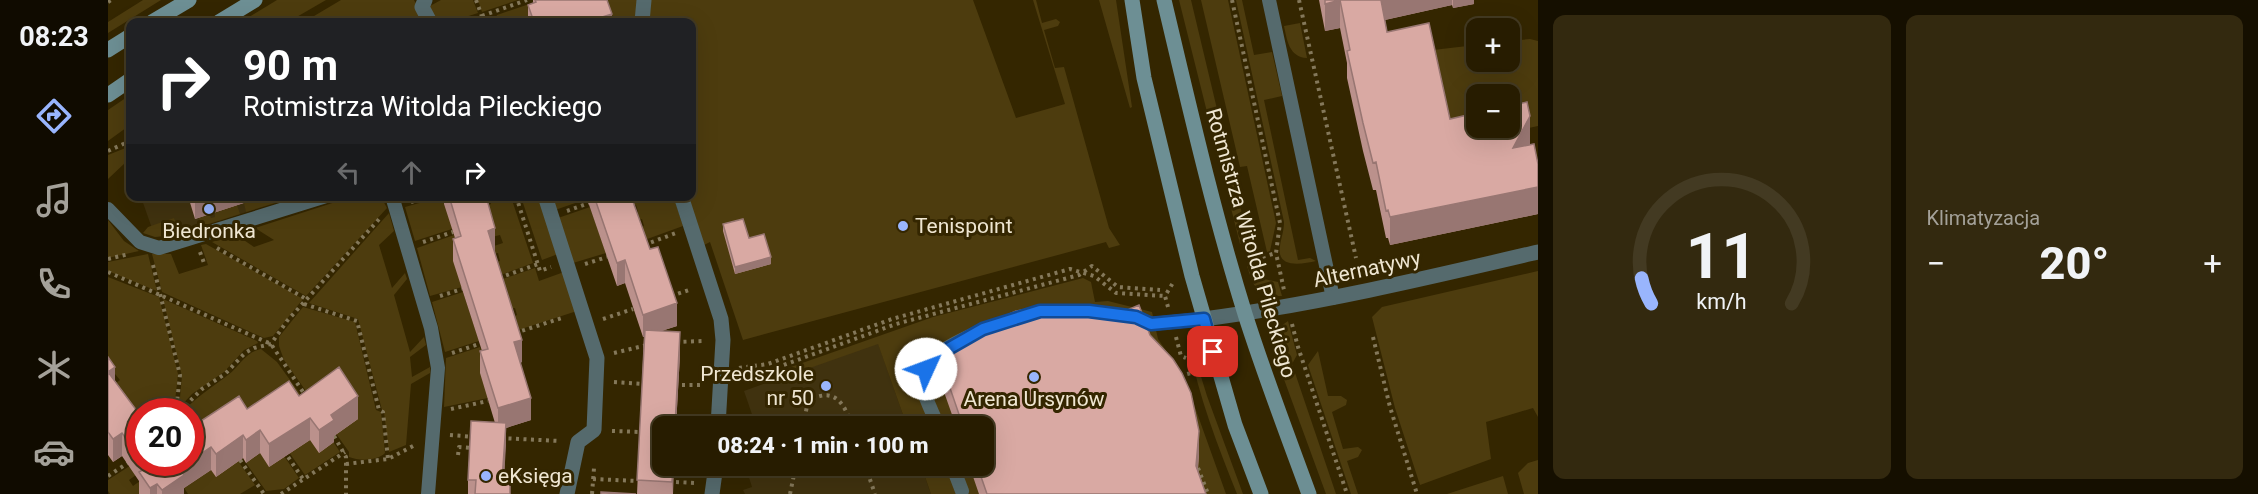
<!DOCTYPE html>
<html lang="pl">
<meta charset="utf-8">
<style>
body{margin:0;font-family:Roboto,sans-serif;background:#33290f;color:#f1f3f6;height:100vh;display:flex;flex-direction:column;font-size:22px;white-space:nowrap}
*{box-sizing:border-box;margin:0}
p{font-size:20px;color:#a4a199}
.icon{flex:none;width:33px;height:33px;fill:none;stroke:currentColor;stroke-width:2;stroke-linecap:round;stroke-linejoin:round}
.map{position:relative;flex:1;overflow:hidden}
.sheet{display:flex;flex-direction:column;gap:15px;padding:15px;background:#150f00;width:720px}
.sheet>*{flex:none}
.guide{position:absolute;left:18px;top:18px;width:570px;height:183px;border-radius:12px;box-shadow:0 6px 24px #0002,0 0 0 2px #433a22;background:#202124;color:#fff;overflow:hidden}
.fabs{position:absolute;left:1358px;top:18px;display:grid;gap:12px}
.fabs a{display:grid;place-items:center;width:54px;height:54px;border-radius:12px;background:#271c00;box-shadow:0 6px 24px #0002,0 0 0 2px #433a22;font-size:30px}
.speed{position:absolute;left:18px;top:398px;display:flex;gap:12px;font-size:30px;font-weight:700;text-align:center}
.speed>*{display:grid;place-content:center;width:78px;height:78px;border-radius:50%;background:#271c00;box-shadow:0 6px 24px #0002,0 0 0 2px #433a22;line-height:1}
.speed .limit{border:9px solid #d22;background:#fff;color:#111}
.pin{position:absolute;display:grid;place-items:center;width:51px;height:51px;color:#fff;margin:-26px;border-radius:12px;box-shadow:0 3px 9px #0006}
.me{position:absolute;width:66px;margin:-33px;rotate:47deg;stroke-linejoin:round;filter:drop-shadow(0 0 4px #0008)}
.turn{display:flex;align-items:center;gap:21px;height:126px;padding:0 18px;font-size:27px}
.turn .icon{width:78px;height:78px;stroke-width:2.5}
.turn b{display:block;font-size:42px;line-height:51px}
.lanes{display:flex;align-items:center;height:57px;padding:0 18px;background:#0003;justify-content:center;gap:30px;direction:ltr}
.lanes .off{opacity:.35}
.big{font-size:45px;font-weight:800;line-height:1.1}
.sheet .tile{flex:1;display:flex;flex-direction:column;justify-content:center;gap:9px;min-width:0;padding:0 21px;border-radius:12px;background:#33290f}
.sheet .dial{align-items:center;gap:0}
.dial svg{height:156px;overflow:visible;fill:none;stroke:#433a22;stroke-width:7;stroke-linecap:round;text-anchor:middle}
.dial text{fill:#f1f3f6;stroke:none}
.heat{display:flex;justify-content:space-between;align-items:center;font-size:33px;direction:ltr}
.sheet .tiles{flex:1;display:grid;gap:15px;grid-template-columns:repeat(2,1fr)}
.trip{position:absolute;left:544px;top:416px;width:342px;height:60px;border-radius:12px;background:#271c00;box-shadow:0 6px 24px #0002,0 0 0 2px #433a22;font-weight:800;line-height:60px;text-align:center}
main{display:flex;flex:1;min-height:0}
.tab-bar{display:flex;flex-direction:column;width:108px;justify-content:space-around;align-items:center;background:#100b00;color:#a4a199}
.tab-bar .icon{width:42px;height:42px}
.tab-bar .on{color:#99b5fd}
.tab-bar b{font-size:27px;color:#f1f3f6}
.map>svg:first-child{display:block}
</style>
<main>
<nav class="tab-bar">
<b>08:23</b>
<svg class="icon on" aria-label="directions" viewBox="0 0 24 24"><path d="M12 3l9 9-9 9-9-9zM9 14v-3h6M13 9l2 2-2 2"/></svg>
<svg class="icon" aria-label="music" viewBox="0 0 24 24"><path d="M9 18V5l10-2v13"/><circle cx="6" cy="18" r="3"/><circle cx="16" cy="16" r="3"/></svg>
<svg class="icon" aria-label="phone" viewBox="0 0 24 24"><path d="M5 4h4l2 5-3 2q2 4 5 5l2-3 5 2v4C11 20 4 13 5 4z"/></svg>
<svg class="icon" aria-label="climate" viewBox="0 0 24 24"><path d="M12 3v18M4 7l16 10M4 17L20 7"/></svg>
<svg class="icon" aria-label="car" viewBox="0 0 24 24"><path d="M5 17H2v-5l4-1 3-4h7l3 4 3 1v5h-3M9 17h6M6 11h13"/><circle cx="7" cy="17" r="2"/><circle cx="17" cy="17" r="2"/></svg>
</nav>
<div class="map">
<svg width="1430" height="494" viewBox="0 0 1430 494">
<rect width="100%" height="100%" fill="#342600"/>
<!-- built -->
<path fill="#40320f" d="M33,197H147L151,208L63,236L47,237Z
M770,343L799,426H648L636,391Z
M637,465H813L823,494H637L635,490L644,487Z"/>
<!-- green -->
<path fill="#4d3c0e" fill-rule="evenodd" d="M35,0H53L0,33V22Z
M169,0H218L180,22H133Z
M233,0H306L318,22H196Z
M333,0H365L370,13L342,22H327L322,6Z
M370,0H410L374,12Z
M433,0L427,22H386L389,15Z
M477,0H529L528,22H499Z
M543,0H865L908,118L957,104L925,0H928L934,23L948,19L952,22L950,26L936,30L947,68L956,67L1001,228L1012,245L1001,248L998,242L635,340L602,242L596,245L580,197L584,196V22H541Z
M991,0H1008L1024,107L1022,108Z
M1071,0H1083L1140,239L1138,242L1132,244Z
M1093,0H1120L1168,223L1162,251L1159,252L1139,166L1132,167Z
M1128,0H1134L1146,55L1164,52L1174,96L1156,100L1190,260L1202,258L1208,261C1194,264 1168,269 1172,246C1173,238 1176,231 1176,222Z
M1192,23L1199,58C1181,57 1179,40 1176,26Z
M1422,39L1430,41V126L1344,144L1325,50L1368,45V62H1401V41ZM1368,94H1401V128H1368Z
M22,95V125L0,141V110Z
M20,147L18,162L0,179V155Z
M147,196L173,197L174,201L138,212L136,203Z
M246,196L273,197L279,208L198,296L104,242L127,234L146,247L166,240L147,228Z
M333,197H359L344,229L307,241L297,207Z
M380,197H403L425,263L387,277L383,263L392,261L390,253L380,255L379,253L387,250L386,246L395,243L392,235L384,237L374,207L383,204Z
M413,197H431L450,254L434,260Z
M443,197H478L479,199L447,210Z
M516,197H566L575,226L531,242L527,230L536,226L534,219L525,222L522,215L530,212L528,205L519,208Z
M129,205L132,214L94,226L91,218L101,214L103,218L107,217V213Z
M482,207L498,253L465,263L450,218Z
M281,213L286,231L271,245L284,288L297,273L299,279L286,295L302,352L316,337L318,345L302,357L304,377L322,367V373L303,384L298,445L281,452L276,412L274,410L250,319L201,303Z
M66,218L71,233L47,237L35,233L40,227Z
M0,220L16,241L31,251L0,258Z
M346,235L353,258L354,287L322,296L309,248Z
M98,244L195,299L165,336L156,338L54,292L44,254H63L71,274L100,265L93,245Z
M40,254L49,291L0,271V262Z
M1146,264L1156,279L1170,282L1174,296C1149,297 1145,286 1139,266Z
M427,268L431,281L456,272L469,311L404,332L400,319L409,315L407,308L398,310L389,281Z
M1430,271V417L1425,408L1378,422L1383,459L1312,485L1287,408L1264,317L1274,307Z
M0,277L51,297L70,374L66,411H32L31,431L4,386L12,380L7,374L0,378Z
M975,278L983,282L987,302L1000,301L1044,312L1050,339L1061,355L1073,387L1079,385L1118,494H823L813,465H876V426H799L770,344L665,381L663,374L825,317Z
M355,292L371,341L337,352L324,302Z
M55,299L149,341L150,343L136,350L116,372L84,394L71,408L74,376Z
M195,307L247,322L268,410L273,412L277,453C269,461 251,461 241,457V452L176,360L171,346V337Z
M1180,321L1189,355L1184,364L1228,494H1218L1166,352C1163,338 1168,329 1180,321Z
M1081,344H1083L1099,396L1135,494H1129C1110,446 1090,396 1081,344Z
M372,347L380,371V398L336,407L338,358Z
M153,349L169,362L203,409L83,441L82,411H75C89,397 104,387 120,375C132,366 137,352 153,349Z
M1210,351L1220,396H1233L1239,400L1238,405L1224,412L1235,449L1250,447L1254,450L1250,457L1239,461L1250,494H1243L1200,365Z
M198,435L226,443L232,452L197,475L178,448Z
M152,453L176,456L191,478L176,489L158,491L138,463Z
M31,460L28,475L21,480L25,486L32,481L33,494H2L0,491V480Z
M1430,460V494H1416L1410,473L1420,463Z
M130,461L147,485L132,494H80L76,488L103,470L108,476Z
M1395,476L1400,494H1339Z"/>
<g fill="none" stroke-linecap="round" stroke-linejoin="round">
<!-- path -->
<path stroke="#84785a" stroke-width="4" stroke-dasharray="3 4.5" stroke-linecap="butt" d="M368,0L376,22
M1124,0L1172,223L1168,253L1176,290
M1191,0L1248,258
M0,2L3,0
M374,16L419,0
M0,151L22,141
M408,196L432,271L443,267
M303,202L323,196
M459,211L481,203
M315,242L345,232
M536,245L568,233
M109,248L200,300
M92,252L96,263
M0,259L21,254
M1140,261L1168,253
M477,264L499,257
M45,265L72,375L68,411
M0,272L163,344L197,395
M391,278L430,264
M332,296L354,289
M563,296L584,289
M196,304L249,321L271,410L275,412L280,459
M1060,307L1057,296L1066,281
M495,319L525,309
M1184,324L1190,347L1239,494
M407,333L457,317
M1068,337L1073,356L1078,358
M1265,337L1282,407L1309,494
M568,342L596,341
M344,353L371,344
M506,353L539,345
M631,368L660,364L784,319L962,269L986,276L1008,293L1057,296
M632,374L662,370L788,324L971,275L984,266L1010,287L1052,290
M1072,376L1083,373
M506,382L535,384
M574,385H594
M343,409L380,401
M72,411L94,389L117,374L137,353L146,348L163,344L179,321L273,217
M695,426L700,401C727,386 736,403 744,426
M504,431L533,432
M342,435L367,437
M226,436L238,457V494
M393,438L451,441
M176,451L195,479
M350,455L351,447L363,448
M132,460L156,494
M238,464L280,459L307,445
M757,465L767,494
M1090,468L1100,494
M396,475L443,479
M0,476L32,455
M485,479L530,481
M568,482L588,483
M173,494L237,452
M484,494L486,468
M682,494L688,465"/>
<!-- service -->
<path stroke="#556a6d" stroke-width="14" d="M1161,0L1225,298
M284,196L323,328L330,368L320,494
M0,209L32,242L51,248L218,196
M977,311L1028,317L1043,324L1096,319
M830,426C825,413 817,399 814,385C809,356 853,341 874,330
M844,465L854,491"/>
<!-- minor -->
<path stroke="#556a6d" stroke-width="15" d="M317,0L314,7L322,22
M534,22L536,0
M437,196L489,358L486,430L470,442L459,494
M573,196L613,319L615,340L610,426
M1096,319C1209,304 1319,278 1430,252
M604,494L608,465"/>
<!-- secondary -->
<path stroke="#6d8f94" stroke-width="15" d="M1024,0L1036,78L1084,276L1127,425L1153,494
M1056,0C1081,105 1105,211 1137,314C1156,374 1179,434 1201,494
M44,22L81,0
M111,22L147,0
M0,50L22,36
M0,95L22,80"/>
</g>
<!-- wall -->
<path fill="#bb918c" d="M425,0H499L504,22H420V5L425,3Z
M1211,0H1368H1366V4L1345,8L1344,5L1277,20L1279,32L1342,119L1422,144L1421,145L1430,164V214L1282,245L1280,238H1278L1268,190H1265L1255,151L1239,78V63L1232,28L1217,31Z
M80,196H148V199L87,219Z
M336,196H378L387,250L386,251L414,362L412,363L423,420L398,428L396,480L402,494H360V480L387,423L372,373V351H374L345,261V239L347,238L336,204Z
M478,196H523L569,326L553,331L572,355L568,426H555V465H566L565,494H529L536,337H535L517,283L509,286Z
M615,224L641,238L663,264L627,274L615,231Z
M1042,335L1091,454L1090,470L1098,494H871L861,465H876V426H848L830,375V353L858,343V338Z
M0,357L7,381L32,415V462H82L90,423L139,409L191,396L250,419L226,436V442L211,453L202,440L161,467L152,453L138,463L135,458L108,477L103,470L76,488V494H31V481L14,456L5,462L0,455Z"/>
<!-- shaded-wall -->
<path fill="#987672" d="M1232,0V28L1217,31V4Z
M1272,0H1344V5L1272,21Z
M1345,0H1368H1366V4L1345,8Z
M504,14V22H478Z
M1422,116V144L1405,175V148Z
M1430,187V214L1282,245V217Z
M89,196H148V199L87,219V197Z
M387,228V250L380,252V231Z
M663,257V264L627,274V267Z
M517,260V283L509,286V263Z
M569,303V326L535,337V315Z
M572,332V355L568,426H567Z
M414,340V362L406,364V342Z
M7,367V390L0,372Z
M250,396V419L226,436V442L211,453V430L223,415Z
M423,398V420L398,428V446L395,494L390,430V408Z
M202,418V440L161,467V444Z
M152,430V453L138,463V440Z
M1091,431V454L1088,488V466Z
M14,433V456L5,462V439Z
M135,435V458L108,477V454Z
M103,447V470L76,488V494H54V490L71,468L81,462H82V461Z
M565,465H566L564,494V482Z
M49,484V494H42V488Z"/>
<!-- building -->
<path fill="#d9a9a3" stroke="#987672" stroke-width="1.5" d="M427,0H499L504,14L478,22H426L420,5L428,2Z
M1217,0H1273L1279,32L1321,23L1342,119L1368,113V128H1401V106L1419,102L1422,116L1405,148L1426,144L1430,164V187L1282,217L1280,210L1278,211L1268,162L1265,163L1255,123L1239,51L1242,50L1232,0L1217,4Z
M341,196H378L387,228L380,231L414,340L406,342L423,398L390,408L372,351L380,349L345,239L353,236Z
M486,196H523L542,249L550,247L569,303L535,315L517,260L509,263Z
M635,219L641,238L656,234L663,257L627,267L615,224Z
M945,305H963L982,308L1005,316L1031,305L1042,335L1065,359L1074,373L1083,393L1091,431L1088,466L1098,494H879L869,465H876V426H855L830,353L860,342L858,338L873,327L908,311Z
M537,330L572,332L567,426H555V465H565L564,482L529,480Z
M0,357L7,367L0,372L32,415V458L14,433L5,439L0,432Z
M231,367L250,396L223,415L226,420L211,430L202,418L161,444L152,430L138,440L135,435L108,454L103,447L82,461V418L85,416L90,423L131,396L139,409L181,381L191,396Z
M363,421L398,423L394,480L402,481V494H367L368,480H360Z
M34,462H81L71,468L76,475L54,490L49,484L42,488L31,472L38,468Z
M493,492L528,494H493Z"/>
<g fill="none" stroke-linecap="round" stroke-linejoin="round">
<defs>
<path id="route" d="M818,369L826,357L875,329L932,311H981L1028,317L1043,324L1096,319L1105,352"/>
</defs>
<!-- route casing -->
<use href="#route" stroke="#114b97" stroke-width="15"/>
<!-- route -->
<use href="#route" stroke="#1a73e8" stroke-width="10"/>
</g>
<!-- markers -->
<g fill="#99b5fd" stroke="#342600" stroke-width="2">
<circle cx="101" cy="209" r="6"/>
<circle cx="795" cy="226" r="6"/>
<circle cx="926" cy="377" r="6"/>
<circle cx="718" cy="386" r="6"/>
<circle cx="378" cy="476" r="6"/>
</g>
<g text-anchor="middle" stroke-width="6" stroke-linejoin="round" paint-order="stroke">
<!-- poi labels -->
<g font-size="21" fill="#efe6d1" stroke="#342600" text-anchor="start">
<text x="807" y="233">Tenispoint</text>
<text x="101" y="238" text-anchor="middle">Biedronka</text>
<text x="706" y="381" text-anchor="end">Przedszkole<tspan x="706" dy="24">nr 50</tspan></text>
<text x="926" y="406" text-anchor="middle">Arena Ursynów</text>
<text x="390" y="483">eKsięga</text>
</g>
<!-- street labels -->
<g font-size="21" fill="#efe6d1" stroke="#342600">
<text transform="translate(1143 243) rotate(74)" y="7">Rotmistrza Witolda Pileckiego</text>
<text transform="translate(1259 269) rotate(-12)" y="7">Alternatywy</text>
</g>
</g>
</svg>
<div class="fabs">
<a>+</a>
<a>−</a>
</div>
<div class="speed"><div class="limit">20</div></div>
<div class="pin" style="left:1105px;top:352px;background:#d93025"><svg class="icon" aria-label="arrive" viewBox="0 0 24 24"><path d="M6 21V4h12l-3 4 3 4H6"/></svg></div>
<svg class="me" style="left:818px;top:369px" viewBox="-20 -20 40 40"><circle r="19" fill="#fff"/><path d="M0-13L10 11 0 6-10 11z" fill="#1a73e8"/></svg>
<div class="trip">08:24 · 1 min · 100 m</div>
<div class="guide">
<div class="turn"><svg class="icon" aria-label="right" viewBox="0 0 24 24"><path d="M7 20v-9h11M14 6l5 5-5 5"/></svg><div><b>90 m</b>Rotmistrza Witolda Pileckiego</div></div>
<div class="lanes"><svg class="icon off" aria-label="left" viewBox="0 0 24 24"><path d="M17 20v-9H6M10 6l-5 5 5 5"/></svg><svg class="icon off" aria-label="ahead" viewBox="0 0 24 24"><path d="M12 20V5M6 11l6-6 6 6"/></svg><svg class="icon" aria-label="right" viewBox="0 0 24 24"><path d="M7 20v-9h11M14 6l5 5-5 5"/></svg></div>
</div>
</div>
<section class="sheet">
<div class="tiles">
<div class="tile dial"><svg viewBox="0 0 100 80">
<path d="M14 69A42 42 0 1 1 86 69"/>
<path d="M14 69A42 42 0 0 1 9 56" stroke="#99b5fd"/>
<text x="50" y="56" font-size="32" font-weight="700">11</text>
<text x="50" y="72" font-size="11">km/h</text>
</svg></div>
<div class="tile"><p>Klimatyzacja</p>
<div class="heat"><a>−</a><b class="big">20°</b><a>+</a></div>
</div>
</div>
</section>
</main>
